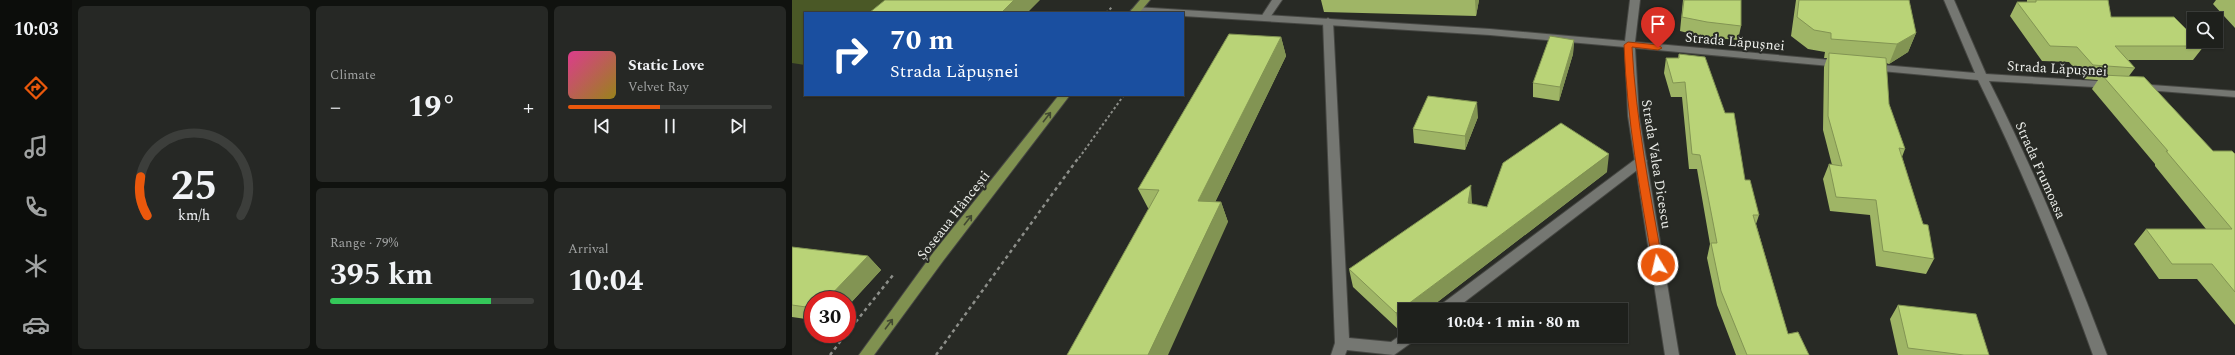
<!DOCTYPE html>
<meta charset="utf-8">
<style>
body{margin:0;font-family:Spectral,serif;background:#262825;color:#f1f3f6;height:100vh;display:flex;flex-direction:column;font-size:15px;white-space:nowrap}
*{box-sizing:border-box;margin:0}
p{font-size:13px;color:#a1a3a3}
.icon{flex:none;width:22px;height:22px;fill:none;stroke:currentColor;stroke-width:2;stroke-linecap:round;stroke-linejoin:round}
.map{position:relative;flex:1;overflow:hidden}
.drawer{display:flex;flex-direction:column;gap:6px;padding:6px;background:#10120f;width:720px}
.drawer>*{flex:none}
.guide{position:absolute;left:12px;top:12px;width:380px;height:84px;border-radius:0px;box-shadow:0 1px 3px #0004,0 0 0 1px #3c3e3b;background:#1a4fa0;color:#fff;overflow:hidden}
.fabs{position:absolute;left:1395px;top:12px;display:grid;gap:8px}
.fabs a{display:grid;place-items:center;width:36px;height:36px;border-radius:0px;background:#1e201c;box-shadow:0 1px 3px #0004,0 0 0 1px #3c3e3b;font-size:20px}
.speed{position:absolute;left:12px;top:291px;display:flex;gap:8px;font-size:20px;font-weight:700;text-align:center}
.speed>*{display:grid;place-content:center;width:52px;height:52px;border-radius:50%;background:#1e201c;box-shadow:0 1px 3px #0004,0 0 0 1px #3c3e3b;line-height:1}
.speed .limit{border:6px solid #d22;background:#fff;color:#111}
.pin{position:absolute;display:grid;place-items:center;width:34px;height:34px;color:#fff;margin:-41px -17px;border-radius:50% 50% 50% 0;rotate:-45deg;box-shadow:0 0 4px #0007}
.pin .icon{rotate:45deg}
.me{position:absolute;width:44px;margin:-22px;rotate:351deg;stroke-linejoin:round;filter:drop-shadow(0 0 3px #0008)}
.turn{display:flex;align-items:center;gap:14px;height:84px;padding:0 20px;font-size:18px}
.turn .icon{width:52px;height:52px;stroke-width:2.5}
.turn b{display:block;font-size:28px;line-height:34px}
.big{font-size:30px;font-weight:700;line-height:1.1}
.drawer .card{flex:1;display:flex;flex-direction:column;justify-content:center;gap:6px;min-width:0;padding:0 14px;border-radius:6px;background:#262825}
.drawer .dial{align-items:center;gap:0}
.dial svg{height:104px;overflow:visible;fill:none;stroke:#3c3e3b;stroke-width:7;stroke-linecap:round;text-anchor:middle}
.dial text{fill:#f1f3f6;stroke:none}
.song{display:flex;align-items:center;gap:12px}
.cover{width:48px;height:48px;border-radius:6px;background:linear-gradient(135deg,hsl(330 70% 55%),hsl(50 70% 35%))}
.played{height:4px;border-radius:2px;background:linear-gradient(90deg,#ea580c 45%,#3c3e3b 45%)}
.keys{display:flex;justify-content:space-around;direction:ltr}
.heat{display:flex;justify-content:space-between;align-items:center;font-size:22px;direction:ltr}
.charge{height:6px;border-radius:3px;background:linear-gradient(90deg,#34c759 79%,#3c3e3b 0)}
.drawer .tiles{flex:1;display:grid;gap:6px;grid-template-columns:repeat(3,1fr)}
.card:first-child{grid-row:span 2}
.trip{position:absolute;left:606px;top:303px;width:230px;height:40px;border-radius:0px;background:#1e201c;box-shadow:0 1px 3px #0004,0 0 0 1px #3c3e3b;font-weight:700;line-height:40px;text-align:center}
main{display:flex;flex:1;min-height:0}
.menu{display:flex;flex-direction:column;width:72px;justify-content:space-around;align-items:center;background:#0c0d0b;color:#a1a3a3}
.menu .icon{width:28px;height:28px}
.menu .current{color:#ea580c}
.menu b{font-size:18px;color:#f1f3f6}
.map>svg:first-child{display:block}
</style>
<main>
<nav class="menu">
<b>10:03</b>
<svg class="icon current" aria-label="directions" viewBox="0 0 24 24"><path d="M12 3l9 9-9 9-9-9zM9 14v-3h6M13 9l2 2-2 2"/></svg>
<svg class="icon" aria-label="music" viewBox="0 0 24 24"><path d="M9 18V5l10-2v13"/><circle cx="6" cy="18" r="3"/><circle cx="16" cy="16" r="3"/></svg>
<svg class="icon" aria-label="phone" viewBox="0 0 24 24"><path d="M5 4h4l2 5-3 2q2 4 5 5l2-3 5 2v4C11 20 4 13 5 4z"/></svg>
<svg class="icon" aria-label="climate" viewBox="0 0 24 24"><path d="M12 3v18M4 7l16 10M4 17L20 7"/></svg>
<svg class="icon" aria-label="car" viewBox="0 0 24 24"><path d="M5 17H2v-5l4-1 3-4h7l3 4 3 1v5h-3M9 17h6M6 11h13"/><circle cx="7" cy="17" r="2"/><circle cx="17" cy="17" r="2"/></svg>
</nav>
<section class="drawer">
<div class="tiles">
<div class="card dial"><svg viewBox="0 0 100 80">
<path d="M14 69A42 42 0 1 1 86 69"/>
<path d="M14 69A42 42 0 0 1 9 39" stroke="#ea580c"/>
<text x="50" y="56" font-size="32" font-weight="700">25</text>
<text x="50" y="72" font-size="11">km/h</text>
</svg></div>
<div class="card"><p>Climate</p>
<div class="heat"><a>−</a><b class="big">19°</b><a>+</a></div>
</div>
<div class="card">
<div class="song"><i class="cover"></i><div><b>Static Love</b><p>Velvet Ray</p></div></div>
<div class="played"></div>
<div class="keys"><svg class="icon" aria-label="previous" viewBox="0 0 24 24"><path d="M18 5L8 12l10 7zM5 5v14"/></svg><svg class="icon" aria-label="pause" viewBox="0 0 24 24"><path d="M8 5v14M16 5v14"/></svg><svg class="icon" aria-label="next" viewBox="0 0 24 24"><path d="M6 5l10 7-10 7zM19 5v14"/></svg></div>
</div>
<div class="card"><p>Range · 79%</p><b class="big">395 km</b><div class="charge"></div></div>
<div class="card"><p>Arrival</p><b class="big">10:04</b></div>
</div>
</section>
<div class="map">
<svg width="1443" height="355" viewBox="0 0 1443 355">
<rect width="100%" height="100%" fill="#282a25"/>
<!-- green -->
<path fill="#4a5826" d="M0,0H120L105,13H13V65L0,63Z"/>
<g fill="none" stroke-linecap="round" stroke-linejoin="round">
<defs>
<path id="service" d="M480,0H490L477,19H471L469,17Z
M536,18L541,21L557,338L599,342L613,332V336H625L623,340L602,355L555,350L553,355H539L543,343L531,21Z
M849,157L853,158L855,161L853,164L662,310H645L647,306L845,158Z"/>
<path id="minor" d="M838,0H848L843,42L1049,61L1054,64L1049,67L843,48L847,116L887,355H873L836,116L833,47L698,35L391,16V13H344L339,10L344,7L698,29L833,41Z
M1152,0H1162L1194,74L1320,82L1325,85L1320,88L1197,81C1242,170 1280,262 1315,355H1301C1267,261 1230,169 1186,80L1079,70L1074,67L1079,64L1183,73Z
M1346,84L1443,91V97L1342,89L1341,87L1342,85Z"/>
<path id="primary" d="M348,0H358L347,13H337Z
M267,95H278L151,261L82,355H67L141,253Z"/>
</defs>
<!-- service casing -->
<use href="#service" stroke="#464743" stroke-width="2"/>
<!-- minor casing -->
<use href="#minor" stroke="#464743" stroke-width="2"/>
<!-- primary casing -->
<use href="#primary" stroke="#464743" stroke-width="2"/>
<!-- path-far1 -->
<path stroke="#8c8e89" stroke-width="2" stroke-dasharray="2.5 2.5" stroke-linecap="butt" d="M314,13L321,6
M287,158L332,95"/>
<!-- path -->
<path stroke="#8c8e89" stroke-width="2.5" stroke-dasharray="3.5 3.5" stroke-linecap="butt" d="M55,333L101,275
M38,355L54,334
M144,355L287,157"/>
<!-- service -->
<use href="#service" fill="#757772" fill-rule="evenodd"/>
<!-- minor -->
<use href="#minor" fill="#757772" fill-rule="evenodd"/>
<!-- primary -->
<use href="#primary" fill="#809150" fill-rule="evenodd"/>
</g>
<!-- wall -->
<path fill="#9fb566" d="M529,0H687L684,16L532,12Z
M891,0H949V26L946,40L912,37L888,31Z
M1004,0H1117L1124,33L1116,52L1097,64L1094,63L1097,104L1113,149L1110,157L1142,259L1134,274L1084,266L1078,215L1038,211L1031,179L1037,164L1040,165L1031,130L1032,67L1035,58H1032L1033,52L1016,49L999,36Z
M1235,0H1316L1319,17L1412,46L1401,60H1336L1343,68L1337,76L1421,151L1443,154V325L1405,279H1367L1342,244L1354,229H1414L1363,166V164L1300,89L1306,80L1292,79L1277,62L1250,61L1218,16L1225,2H1235Z
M1424,0H1443V28L1421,4Z
M489,37L494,56L423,202H429L436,222L356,208L346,189Z
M782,40L781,54L767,101L741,97V83Z
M887,54L953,180L967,215L964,224L996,334L1017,355H944L925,305L915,258L918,244L905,169H897L890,97H879L872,73L874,58H886Z
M686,117L673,150L622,143L621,129Z
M815,172L635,310H613V327L608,331L561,287L557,269L680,204L695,207Z
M0,247L76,256L89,270L55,307V300H21V320L0,317Z
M1106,305L1197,355H1106L1098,319Z"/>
<!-- shaded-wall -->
<path fill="#829453" d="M222,0H248L235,13H209Z
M683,0H687L684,16Z
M1124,33L1116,52L1097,64L1105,44Z
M489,37L494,56L414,221L406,201Z
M782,40L781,54L767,101L768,87Z
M685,102L686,117L673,150V136Z
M817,154L815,172L635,310H613V327L608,331L604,313Z
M679,185L680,203L677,221L676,203Z
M429,202L436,222L376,355H356Z
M76,256L89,270L55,307V300H34Z"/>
<!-- building -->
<path fill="#b9d377" stroke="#829453" d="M93,0H222L209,13H77Z
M892,0H949V26L915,22L890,17Z
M1007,0H1117L1124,33L1105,44L1039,39V33L1022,30L1005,17Z
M1244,0H1316L1319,17H1382L1402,37V41H1407L1412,46H1323L1343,68L1301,65L1285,47L1258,46L1225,2H1244Z
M437,34L489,37L406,201L429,202L356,355H275L367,190L346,189Z
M758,36L782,40L768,87L741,83Z
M1037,53L1094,58L1097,104L1113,149L1107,148L1131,224L1136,225L1142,259L1091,251L1084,200L1044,197L1037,164L1050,166L1036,116Z
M887,54L913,57L933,113H942L953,180H958L967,215H961L996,334L1006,332L1017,355H955L929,291L919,243H925L908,155L900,154L893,82L881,83L874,58H887Z
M1310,75L1352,77L1421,151H1440L1443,154V292L1420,264H1380L1354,229H1440L1374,151H1376Z
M636,96L685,102L673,136L621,129Z
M769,123L817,154L604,313L557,269L679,185L676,203L695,207L711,163Z
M0,247L76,256L34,300H21V308L0,305Z
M1106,305L1184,314L1197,355H1172L1116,348Z"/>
<!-- one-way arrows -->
<defs><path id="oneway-shaft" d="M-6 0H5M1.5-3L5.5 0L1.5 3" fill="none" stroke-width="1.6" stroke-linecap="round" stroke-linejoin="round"/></defs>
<g stroke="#424932">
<use href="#oneway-shaft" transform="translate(255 117) rotate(-52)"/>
<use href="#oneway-shaft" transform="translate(176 220) rotate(-52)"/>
<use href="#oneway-shaft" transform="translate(97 324) rotate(-53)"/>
</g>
<!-- route -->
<path fill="#ea580c" stroke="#983908" d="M836,42L866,45L870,48L866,50L840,47C844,121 858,193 871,265L866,269L861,265C848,192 835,119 832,45Z"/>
<g text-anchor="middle" stroke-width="4" stroke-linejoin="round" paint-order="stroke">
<!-- street labels -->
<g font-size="14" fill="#eceeea" stroke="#282a25">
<text transform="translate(943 41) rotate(5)" y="5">Strada Lăpușnei</text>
<text transform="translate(1265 68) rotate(3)" y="5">Strada Lăpușnei</text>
<text transform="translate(865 164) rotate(81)" y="5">Strada Valea Dicescu</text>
<text transform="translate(1249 170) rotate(66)" y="5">Strada Frumoasa</text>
<text transform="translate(161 215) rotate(-52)" y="5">Șoseaua Hâncești</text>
</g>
</g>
</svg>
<div class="fabs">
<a><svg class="icon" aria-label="search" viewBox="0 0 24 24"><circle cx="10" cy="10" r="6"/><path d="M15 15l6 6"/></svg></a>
</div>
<div class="speed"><div class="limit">30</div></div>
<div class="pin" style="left:866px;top:48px;background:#d93025"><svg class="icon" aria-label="arrive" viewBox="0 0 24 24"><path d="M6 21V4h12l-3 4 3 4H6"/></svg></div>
<svg class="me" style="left:866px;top:265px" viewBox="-20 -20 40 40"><circle r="17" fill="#ea580c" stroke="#fff" stroke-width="3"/><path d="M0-11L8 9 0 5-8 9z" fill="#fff"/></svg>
<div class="trip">10:04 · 1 min · 80 m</div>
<div class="guide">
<div class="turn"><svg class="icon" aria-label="right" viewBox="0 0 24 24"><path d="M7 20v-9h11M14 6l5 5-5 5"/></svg><div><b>70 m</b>Strada Lăpușnei</div></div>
</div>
</div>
</main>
